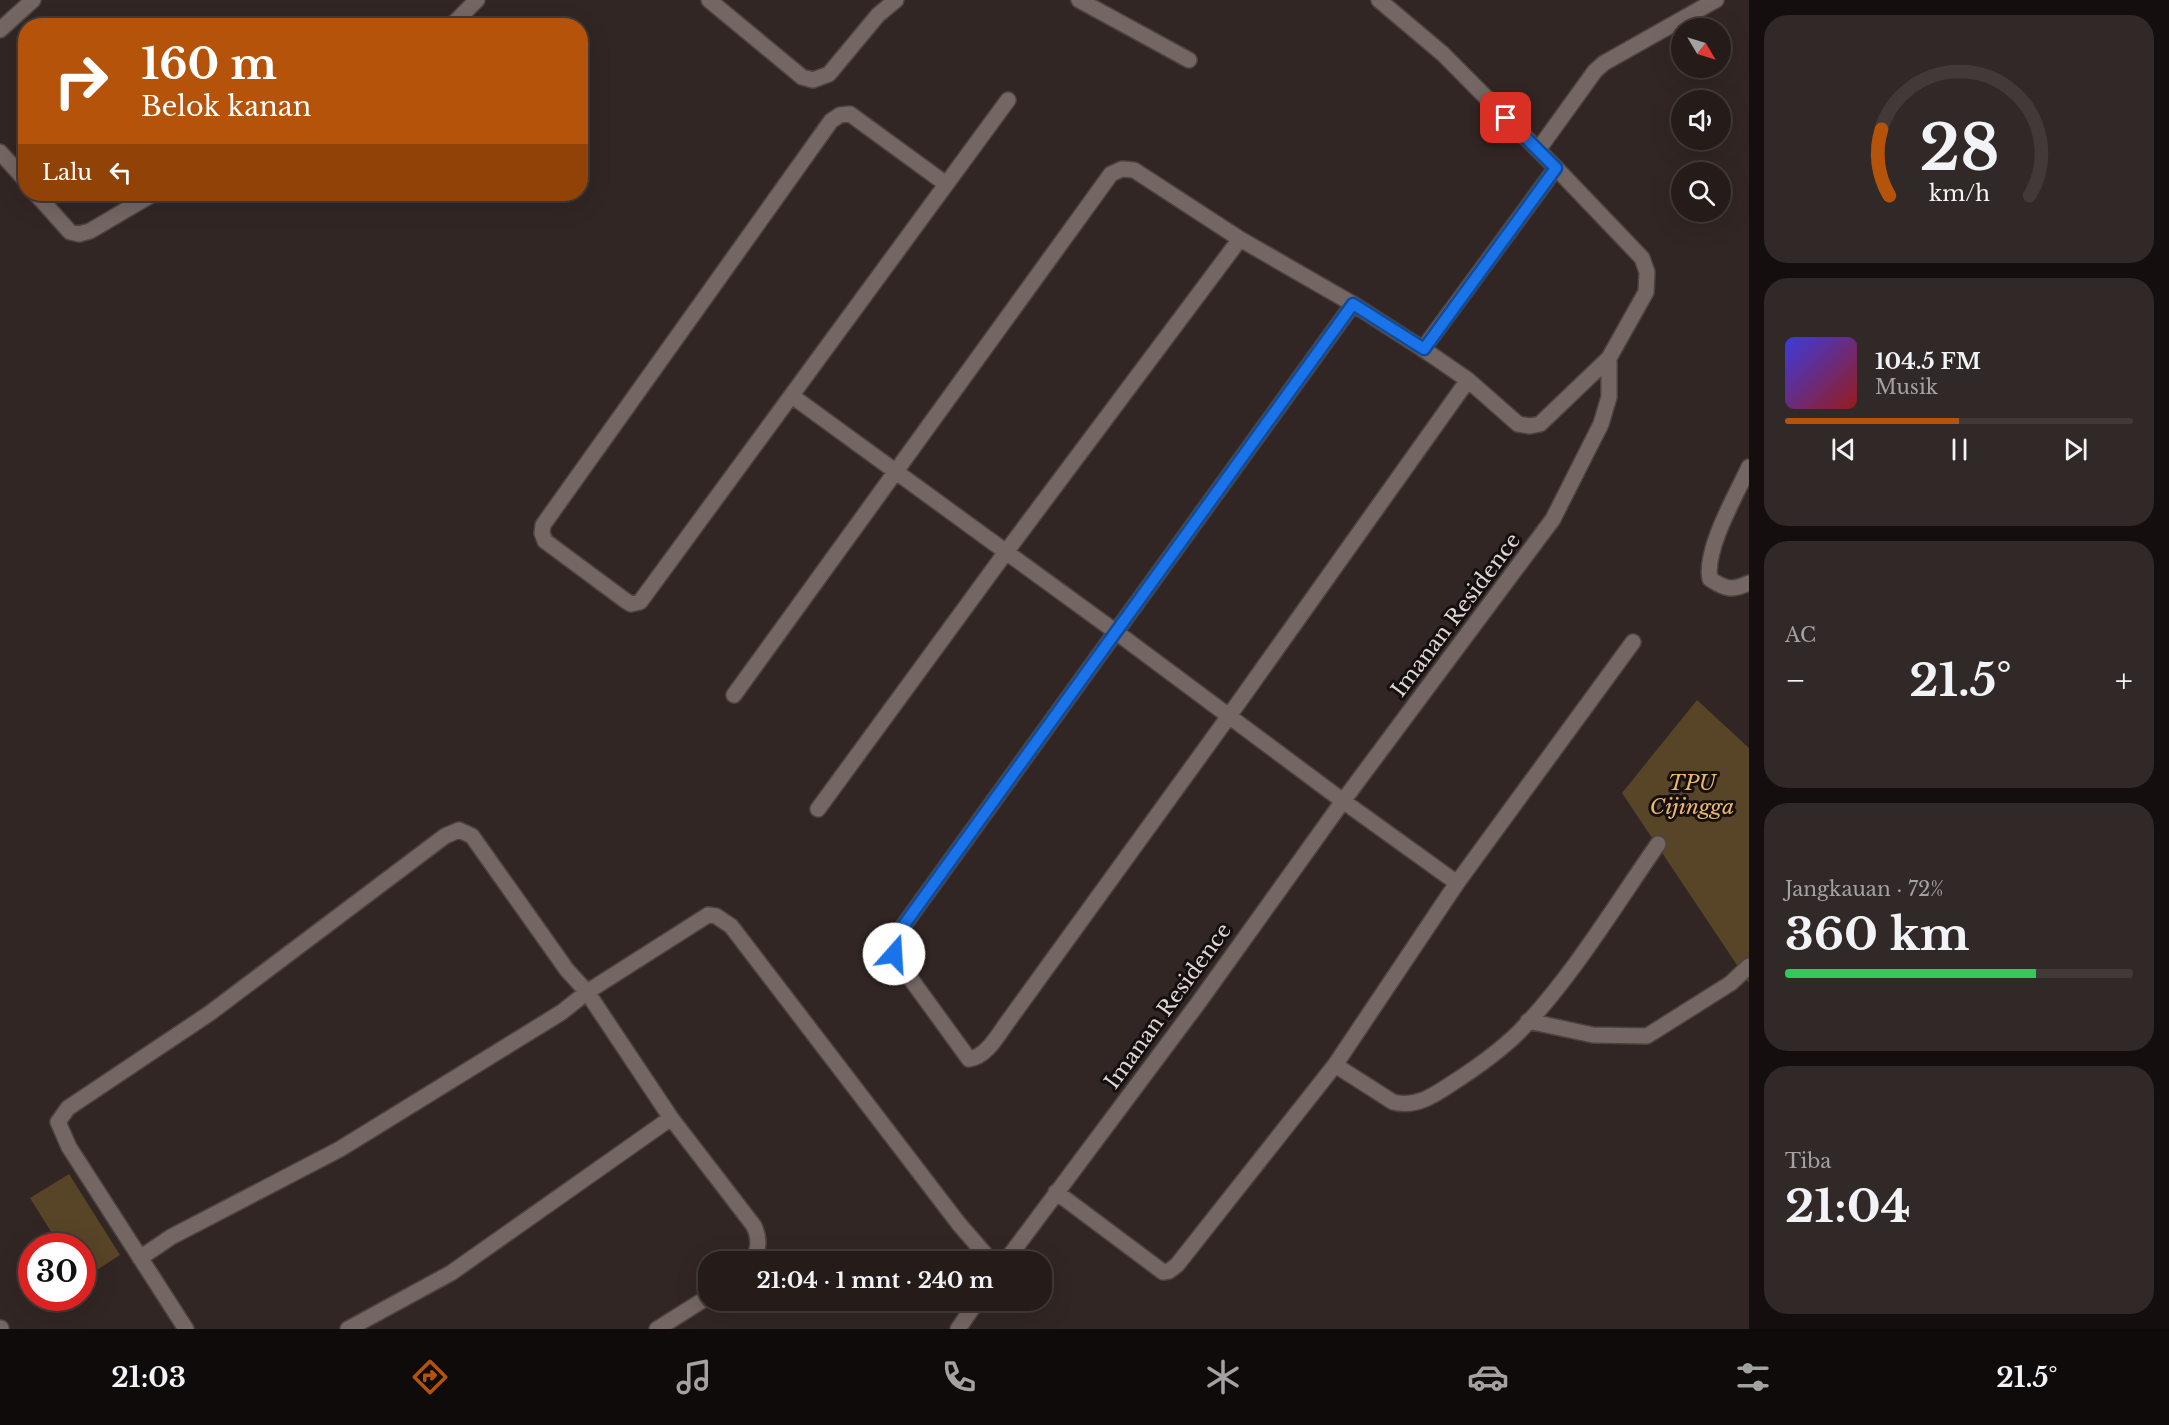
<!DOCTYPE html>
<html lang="id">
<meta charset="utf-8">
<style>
body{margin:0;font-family:"Libre Baskerville",serif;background:#312927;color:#f1f3f6;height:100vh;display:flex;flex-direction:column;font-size:22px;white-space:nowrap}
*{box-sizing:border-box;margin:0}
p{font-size:20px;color:#a3a1a2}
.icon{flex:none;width:33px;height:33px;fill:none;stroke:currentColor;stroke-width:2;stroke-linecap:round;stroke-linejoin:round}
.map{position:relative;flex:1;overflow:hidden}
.side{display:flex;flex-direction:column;gap:15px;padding:15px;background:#140f0e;width:420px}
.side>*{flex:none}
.hud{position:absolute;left:18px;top:18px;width:570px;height:183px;border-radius:24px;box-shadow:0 6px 24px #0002,0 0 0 2px #423a39;background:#b45309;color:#fff;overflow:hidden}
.needle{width:39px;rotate:128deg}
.fabs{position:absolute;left:1671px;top:18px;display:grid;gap:12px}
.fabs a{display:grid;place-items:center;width:60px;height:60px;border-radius:50%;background:#251c1a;box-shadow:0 6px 24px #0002,0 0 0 2px #423a39;font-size:30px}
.speed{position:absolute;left:18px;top:1233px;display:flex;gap:12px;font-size:30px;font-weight:700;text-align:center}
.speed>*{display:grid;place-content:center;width:78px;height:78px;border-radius:50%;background:#251c1a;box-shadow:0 6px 24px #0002,0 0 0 2px #423a39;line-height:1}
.speed .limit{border:9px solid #d22;background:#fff;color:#111}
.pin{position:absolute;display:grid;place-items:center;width:51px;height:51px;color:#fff;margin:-26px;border-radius:12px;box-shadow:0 3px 9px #0006}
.me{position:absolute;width:66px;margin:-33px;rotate:19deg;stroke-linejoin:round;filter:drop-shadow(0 0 4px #0008)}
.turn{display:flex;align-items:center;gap:21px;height:126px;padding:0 24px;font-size:27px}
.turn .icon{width:78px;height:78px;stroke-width:2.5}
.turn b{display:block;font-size:42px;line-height:51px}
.then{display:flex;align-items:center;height:57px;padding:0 24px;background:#0003;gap:12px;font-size:22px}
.big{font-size:45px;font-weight:700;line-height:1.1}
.side .tile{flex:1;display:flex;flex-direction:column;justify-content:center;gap:9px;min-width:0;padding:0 21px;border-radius:24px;background:#312927}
.side .dial{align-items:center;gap:0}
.dial svg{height:156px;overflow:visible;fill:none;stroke:#423a39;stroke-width:7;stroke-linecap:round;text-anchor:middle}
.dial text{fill:#f1f3f6;stroke:none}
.song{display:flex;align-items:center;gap:18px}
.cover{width:72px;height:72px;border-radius:9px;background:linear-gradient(135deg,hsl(240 70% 55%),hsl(0 70% 35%))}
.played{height:6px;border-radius:3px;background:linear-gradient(90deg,#b45309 50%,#423a39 50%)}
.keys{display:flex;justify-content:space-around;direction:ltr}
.heat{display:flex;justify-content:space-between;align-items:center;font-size:33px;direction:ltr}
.charge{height:9px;border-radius:4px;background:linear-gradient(90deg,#34c759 72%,#423a39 0)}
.trip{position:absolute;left:698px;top:1251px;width:354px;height:60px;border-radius:24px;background:#251c1a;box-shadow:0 6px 24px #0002,0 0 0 2px #423a39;font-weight:700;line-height:60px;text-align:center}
.menu{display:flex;height:96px;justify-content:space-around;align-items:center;background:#0f0b0a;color:#a3a1a2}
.menu .icon{width:42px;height:42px}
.menu .current{color:#b45309}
.menu b{font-size:27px;color:#f1f3f6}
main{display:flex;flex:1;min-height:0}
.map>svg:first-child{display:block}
</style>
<main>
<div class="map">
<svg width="1749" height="1329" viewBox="0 0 1749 1329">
<rect width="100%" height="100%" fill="#312623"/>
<!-- green -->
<path fill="#584426" d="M1697,700L1749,748V983L1622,793Z
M69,1174L120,1255L83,1279L82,1246H60L30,1198Z"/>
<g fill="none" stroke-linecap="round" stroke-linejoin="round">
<defs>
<path id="minor" d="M709,0L802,77L813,80L829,74L878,15L896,0
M1079,0L1189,60
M451,26L477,0
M0,30L33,0
M1538,150L1595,71L1604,63L1716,0
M0,152L26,181
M946,184L850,114L840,115L831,121L543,525L542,533L545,541L626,601L631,604L640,602L1008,100
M36,194L70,232L79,234L90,231L153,194
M1353,304L896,936C893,946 892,952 897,960L969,1059C987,1057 999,1033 1009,1020L1229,716L1468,380
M1423,349L1556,168
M792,396L1116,632L1343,801L1457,883
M1749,467C1736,495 1704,550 1710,579C1725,589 1732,591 1749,583
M734,695L1111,174L1122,169L1134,170L1240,239L1353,304L1423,349L1468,380L1518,424L1530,426L1540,424L1609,358
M818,809L1006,552L1240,239
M1528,1021L1593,1035L1647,1036L1731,983L1749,966
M1335,1065L1393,1102C1415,1108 1433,1096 1451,1084C1476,1068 1499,1052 1520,1031C1573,976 1614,907 1658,844
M1056,1192L1163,1272L1169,1271L1177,1265L1335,1065L1457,883L1633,642
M140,1258L171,1237L340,1149L562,1012L587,992L708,915L716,916L731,926L959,1224L992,1262
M1005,1262L1199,1002L1343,801L1553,519L1601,424L1609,397V358L1646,292L1647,272L1642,258L1556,168L1443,54L1379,0
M0,1329L1,1328
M186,1329L69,1147L58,1122L68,1108L210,1013L445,836L459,830L472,836L567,970L587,992L671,1118L754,1226C760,1239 759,1249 752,1262
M348,1329L451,1273L671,1118
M657,1329L708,1297
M958,1329L978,1300"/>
</defs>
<!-- minor casing -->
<use href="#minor" stroke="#4c4340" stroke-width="18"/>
<!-- minor -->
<use href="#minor" stroke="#746663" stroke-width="15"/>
</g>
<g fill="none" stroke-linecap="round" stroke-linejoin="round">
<defs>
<path id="route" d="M894,954L893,945L896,936L1353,304L1424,349L1556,168L1506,118"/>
</defs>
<!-- route casing -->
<use href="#route" stroke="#114b97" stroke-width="15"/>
<!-- route -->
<use href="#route" stroke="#1a73e8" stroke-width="10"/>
</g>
<g text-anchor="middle" stroke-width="6" stroke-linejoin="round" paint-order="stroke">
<!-- street labels -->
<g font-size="21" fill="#dfd8d5" stroke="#15100f">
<text transform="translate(1456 615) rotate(-53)" y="7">Imanan Residence</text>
<text transform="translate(1168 1006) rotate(-54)" y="7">Imanan Residence</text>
</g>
<!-- park labels -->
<g font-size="21" font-style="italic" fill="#edb86c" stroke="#15100f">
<text x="1692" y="790">TPU<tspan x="1692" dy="24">Cijingga</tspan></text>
</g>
</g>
</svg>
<div class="fabs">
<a><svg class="needle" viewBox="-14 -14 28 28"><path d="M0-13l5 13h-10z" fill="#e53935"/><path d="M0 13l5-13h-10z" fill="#a3a1a2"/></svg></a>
<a><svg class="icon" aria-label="sound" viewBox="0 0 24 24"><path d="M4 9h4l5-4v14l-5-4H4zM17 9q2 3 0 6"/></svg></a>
<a><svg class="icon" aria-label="search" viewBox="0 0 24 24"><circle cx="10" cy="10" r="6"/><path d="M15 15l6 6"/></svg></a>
</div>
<div class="speed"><div class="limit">30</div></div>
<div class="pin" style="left:1506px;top:118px;background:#d93025"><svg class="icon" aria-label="arrive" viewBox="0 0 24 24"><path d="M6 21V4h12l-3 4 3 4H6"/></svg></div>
<svg class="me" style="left:894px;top:954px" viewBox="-20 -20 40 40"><circle r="19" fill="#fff"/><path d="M0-13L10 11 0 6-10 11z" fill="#1a73e8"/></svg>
<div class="trip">21:04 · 1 mnt · 240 m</div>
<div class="hud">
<div class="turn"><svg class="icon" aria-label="right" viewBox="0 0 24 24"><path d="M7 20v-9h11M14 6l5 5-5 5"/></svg><div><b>160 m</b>Belok kanan</div></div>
<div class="then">Lalu<svg class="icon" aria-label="left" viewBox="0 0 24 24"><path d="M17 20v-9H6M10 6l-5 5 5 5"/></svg></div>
</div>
</div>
<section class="side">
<div class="tile dial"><svg viewBox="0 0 100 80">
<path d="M14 69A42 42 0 1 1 86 69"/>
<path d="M14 69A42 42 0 0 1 10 35" stroke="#b45309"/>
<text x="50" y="56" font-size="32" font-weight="700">28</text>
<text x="50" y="72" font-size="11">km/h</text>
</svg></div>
<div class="tile">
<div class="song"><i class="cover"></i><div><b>104.5 FM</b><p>Musik</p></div></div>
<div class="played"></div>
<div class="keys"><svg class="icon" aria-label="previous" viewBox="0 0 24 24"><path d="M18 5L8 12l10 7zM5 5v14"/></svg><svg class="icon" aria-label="pause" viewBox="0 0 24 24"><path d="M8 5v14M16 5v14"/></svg><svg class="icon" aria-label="next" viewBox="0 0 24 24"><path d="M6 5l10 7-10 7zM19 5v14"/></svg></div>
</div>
<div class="tile"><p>AC</p>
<div class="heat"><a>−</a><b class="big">21.5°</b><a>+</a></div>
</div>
<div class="tile"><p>Jangkauan · 72%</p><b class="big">360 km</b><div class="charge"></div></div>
<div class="tile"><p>Tiba</p><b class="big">21:04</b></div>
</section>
</main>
<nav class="menu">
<b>21:03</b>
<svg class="icon current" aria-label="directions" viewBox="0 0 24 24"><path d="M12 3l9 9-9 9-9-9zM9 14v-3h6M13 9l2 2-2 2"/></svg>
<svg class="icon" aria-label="music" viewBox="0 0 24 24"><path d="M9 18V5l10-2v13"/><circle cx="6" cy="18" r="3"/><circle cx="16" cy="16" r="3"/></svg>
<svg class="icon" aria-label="phone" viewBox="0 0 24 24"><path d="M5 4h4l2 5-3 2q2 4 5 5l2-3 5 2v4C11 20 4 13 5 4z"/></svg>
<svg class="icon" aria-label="climate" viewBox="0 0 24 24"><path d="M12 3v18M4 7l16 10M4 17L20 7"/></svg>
<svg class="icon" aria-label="car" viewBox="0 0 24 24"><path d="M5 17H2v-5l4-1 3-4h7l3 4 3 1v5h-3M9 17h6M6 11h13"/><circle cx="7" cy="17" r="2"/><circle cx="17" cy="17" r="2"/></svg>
<svg class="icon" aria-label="filters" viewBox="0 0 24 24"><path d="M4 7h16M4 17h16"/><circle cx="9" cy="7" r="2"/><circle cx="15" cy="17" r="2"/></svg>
<b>21.5°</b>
</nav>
